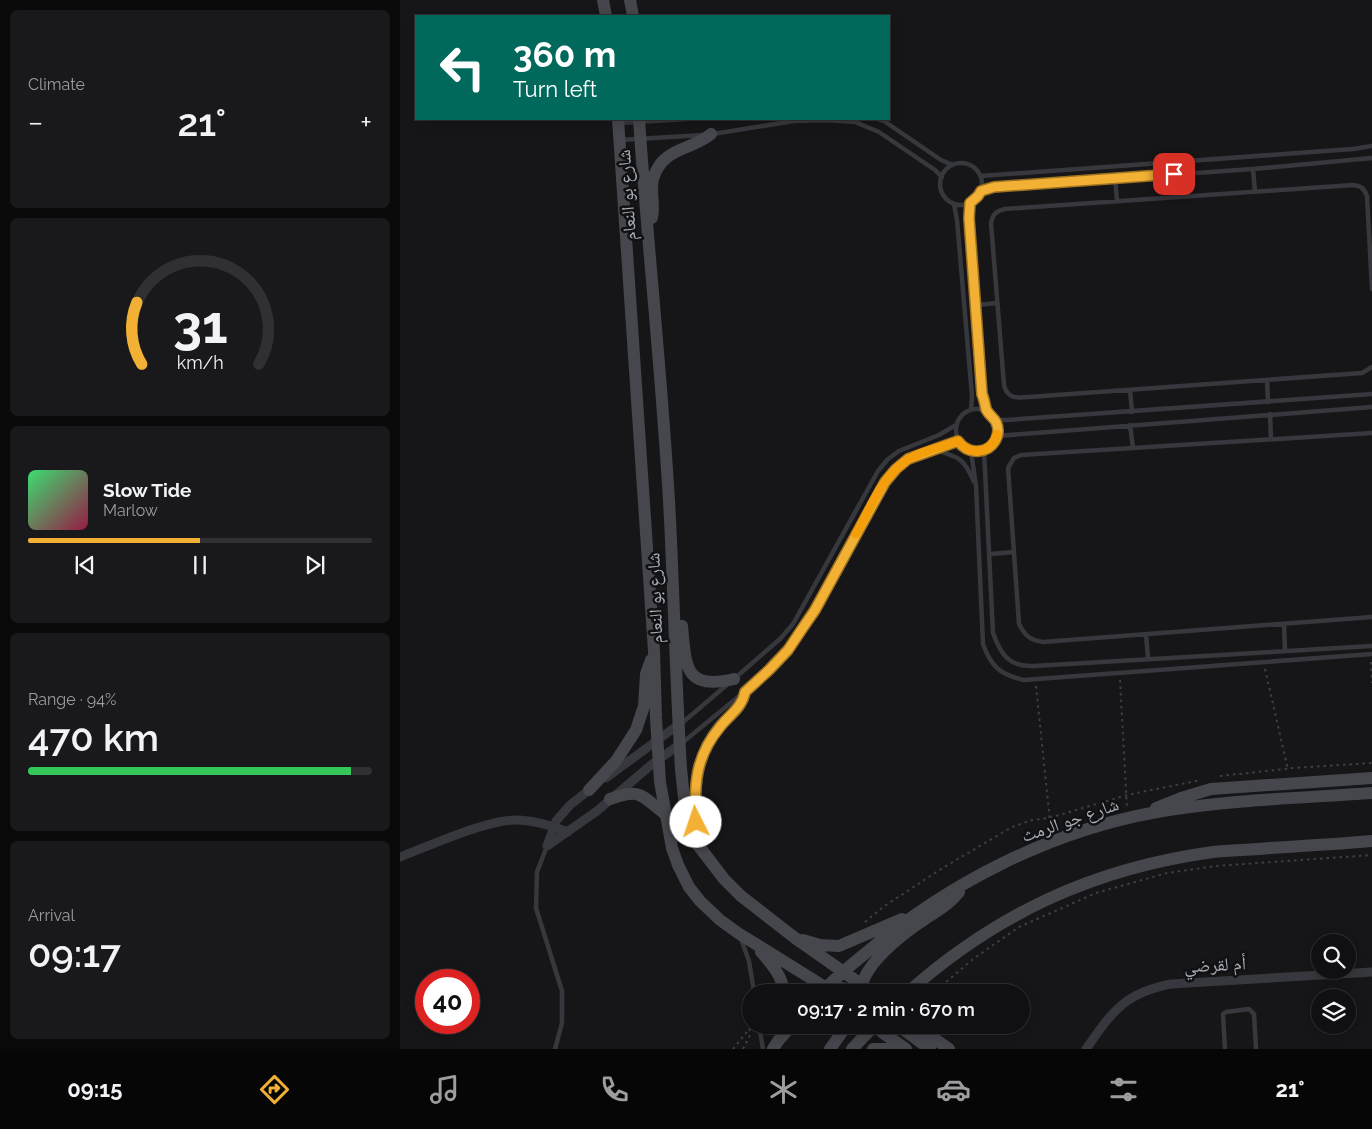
<!DOCTYPE html>
<meta charset="utf-8">
<style>
body{margin:0;font-family:Raleway,"Noto Naskh Arabic",sans-serif;background:#19191b;color:#f1f3f6;height:100vh;display:flex;flex-direction:column;font-size:19px;white-space:nowrap}
*{box-sizing:border-box;margin:0}
p{font-size:16px;color:#9c9d9f}
.icon{flex:none;width:28px;height:28px;fill:none;stroke:currentColor;stroke-width:2;stroke-linecap:round;stroke-linejoin:round}
.map{position:relative;flex:1;overflow:hidden}
.drawer{display:flex;flex-direction:column;gap:10px;padding:10px;background:#09090a;width:400px}
.drawer>*{flex:none}
.guide{position:absolute;left:15px;top:15px;width:475px;height:105px;border-radius:0px;box-shadow:0 2px 12px #0003,0 0 0 1px #303032;background:#00695c;color:#fff;overflow:hidden}
.fabs{position:absolute;left:911px;top:934px;display:grid;gap:10px}
.fabs a{display:grid;place-items:center;width:45px;height:45px;border-radius:50%;background:#101012;box-shadow:0 2px 12px #0003,0 0 0 1px #303032;font-size:25px}
.speed{position:absolute;left:15px;top:969px;display:flex;gap:10px;font-size:25px;font-weight:700;text-align:center}
.speed>*{display:grid;place-content:center;width:65px;height:65px;border-radius:50%;background:#101012;box-shadow:0 2px 12px #0003,0 0 0 1px #303032;line-height:1}
.speed .limit{border:8px solid #d22;background:#fff;color:#111}
.pin{position:absolute;display:grid;place-items:center;width:42px;height:42px;color:#fff;margin:-21px;border-radius:10px;box-shadow:0 2px 8px #0006}
.me{position:absolute;width:55px;margin:-28px;rotate:356deg;stroke-linejoin:round;filter:drop-shadow(0 0 4px #0008)}
.turn{display:flex;align-items:center;gap:18px;height:105px;padding:0 15px;font-size:22px}
.turn .icon{width:65px;height:65px;stroke-width:2.5}
.turn b{display:block;font-size:35px;line-height:42px}
.big{font-size:38px;font-weight:600;line-height:1.1}
.drawer .tile{flex:1;display:flex;flex-direction:column;justify-content:center;gap:8px;min-width:0;padding:0 18px;border-radius:8px;background:#19191b}
.drawer .dial{align-items:center;gap:0}
.dial svg{height:130px;overflow:visible;fill:none;stroke:#303032;stroke-width:7;stroke-linecap:round;text-anchor:middle}
.dial text{fill:#f1f3f6;stroke:none}
.song{display:flex;align-items:center;gap:15px}
.cover{width:60px;height:60px;border-radius:8px;background:linear-gradient(135deg,hsl(140 70% 55%),hsl(340 70% 35%))}
.played{height:5px;border-radius:2px;background:linear-gradient(90deg,#f2b134 50%,#303032 50%)}
.keys{display:flex;justify-content:space-around;direction:ltr}
.heat{display:flex;justify-content:space-between;align-items:center;font-size:28px;direction:ltr}
.charge{height:8px;border-radius:4px;background:linear-gradient(90deg,#34c759 94%,#303032 0)}
.trip{position:absolute;left:342px;top:984px;width:288px;height:50px;border-radius:25px;background:#101012;box-shadow:0 2px 12px #0003,0 0 0 1px #303032;font-weight:600;line-height:50px;text-align:center}
.menu{display:flex;height:80px;justify-content:space-around;align-items:center;background:#060607;color:#9c9d9f}
.menu .icon{width:35px;height:35px}
.menu .active{color:#f2b134}
.menu b{font-size:22px;color:#f1f3f6}
main{display:flex;flex:1;min-height:0}
.map>svg:first-child{display:block}
</style>
<main>
<section class="drawer">
<div class="tile"><p>Climate</p>
<div class="heat"><a>−</a><b class="big">21°</b><a>+</a></div>
</div>
<div class="tile dial"><svg viewBox="0 0 100 80">
<path d="M14 69A42 42 0 1 1 86 69"/>
<path d="M14 69A42 42 0 0 1 11 31" stroke="#f2b134"/>
<text x="50" y="56" font-size="32" font-weight="700">31</text>
<text x="50" y="72" font-size="11">km/h</text>
</svg></div>
<div class="tile">
<div class="song"><i class="cover"></i><div><b>Slow Tide</b><p>Marlow</p></div></div>
<div class="played"></div>
<div class="keys"><svg class="icon" aria-label="previous" viewBox="0 0 24 24"><path d="M18 5L8 12l10 7zM5 5v14"/></svg><svg class="icon" aria-label="pause" viewBox="0 0 24 24"><path d="M8 5v14M16 5v14"/></svg><svg class="icon" aria-label="next" viewBox="0 0 24 24"><path d="M6 5l10 7-10 7zM19 5v14"/></svg></div>
</div>
<div class="tile"><p>Range · 94%</p><b class="big">470 km</b><div class="charge"></div></div>
<div class="tile"><p>Arrival</p><b class="big">09:17</b></div>
</section>
<div class="map">
<svg width="972" height="1049" viewBox="0 0 972 1049">
<rect width="100%" height="100%" fill="#161618"/>
<g fill="none" stroke-linecap="round" stroke-linejoin="round">
<!-- path -->
<path stroke="#3d3f44" stroke-width="2" stroke-dasharray="2.5 4" stroke-linecap="butt" d="M971,662L972,683
M865,669L888,770
M720,680L727,808
M636,686L651,831
M820,776L894,768L972,763
M465,922L483,907L541,869L612,827L632,820L649,818L727,795L801,780
M538,992L545,983L573,959L619,927L696,893L767,873L816,866L972,855
M333,1049L349,1029
M343,1049L350,1035L348,1013"/>
<!-- lane -->
<path stroke="#37383d" stroke-width="4.5" d="M478,119L484,121L541,160L553,165
M220,123L286,119
M313,134L394,121L427,120L455,122L479,132L535,170L542,177
M221,140L303,135
M540 184a21 21 0 1 1 42 0a21 21 0 1 1-42 0Z
M853,169L855,192
M581,176L953,149L972,146
M715,178L717,201
M581,191L595,187L853,169L972,158
M570,203L569,218L582,394L587,412
M554,204L557,220L572,396L571,410
M972,289L967,196C964,188 961,186 953,185L605,209C596,211 593,214 591,223L604,385C607,399 617,398 629,397L962,373L972,367
M577,305L597,303
M867,380L868,402
M730,390L732,412
M556 430a21 21 0 1 1 42 0a21 21 0 1 1-42 0Z
M870,414L871,439
M595,420H607L972,394
M730,425L733,448
M972,433L621,455L614,458L608,468L619,624C625,636 630,640 643,642L972,617
M597,436L972,407
M535,450C559,457 564,458 574,482
M584,450L593,633C601,655 609,667 634,666L972,646
M571,451L576,486L583,644C591,667 601,675 624,680L972,654
M590,554L614,552
M884,624L885,651
M746,634L748,658
M335,678L380,639L393,624L478,471L488,459L499,451L539,435L556,425
M346,691L388,650L402,629L415,609L485,482L495,469L508,459L558,441
M282,723L329,683
M282,743L338,697
M147,846L137,872L136,908L162,991V1023L155,1049
M341,939L349,961L354,992
M359,1025L363,1049
M825,1049L823,1014L826,1012L849,1009L854,1014L856,1049"/>
<!-- street -->
<path stroke="#37383d" stroke-width="9" d="M206,778L278,725
M147,846L156,821L170,805L193,787
M147,846L197,811L251,765L279,745
M0,857C29,846 90,818 119,820C135,821 153,826 168,832
M686,1049C712,1012 724,993 771,984L972,972"/>
<!-- secondary -->
<path stroke="#45474d" stroke-width="12" d="M203,0L206,16
M230,0L233,16
M218,119L254,651L256,718L260,782L272,848L278,865L289,887L300,901L320,920L338,933L433,992
M239,119C248,252 263,385 270,519C274,602 276,686 281,769L285,807L293,834L298,845L324,879L341,896L395,938L472,992
M252,218C255,205 250,191 253,179C262,147 291,151 311,134
M282,626C286,666 284,691 334,679
M189,790L216,761L236,730L244,706L246,674L251,660
M210,799C242,788 240,795 265,814
M756,808L781,798L811,789L972,778
M296,825C294,787 295,757 320,726C330,715 342,708 345,692
M403,940L420,945L439,946L502,919
M361,952C372,964 382,976 384,992
M426,988H442L453,992
M461,990C463,965 501,935 522,921C535,912 549,905 559,892
M422,992C435,978 451,965 467,952C549,883 650,831 757,812C828,800 900,798 972,793
M508,992C597,913 695,868 813,852C832,850 851,850 870,848C904,846 938,844 972,841
M475,1025L483,1033L506,1049
M497,1025L530,1049
M515,1025L549,1049
M373,1049L378,1041L392,1025
M430,1049L447,1025
M452,1049L475,1025
M473,1049H495"/>
</g>
<g fill="none" stroke-linecap="round" stroke-linejoin="round">
<defs>
<path id="route" d="M296,822C294,785 295,757 320,727C329,715 342,708 345,692L369,670L388,650L402,629L415,610L485,482L496,469L508,459L558,441C563,448 570,452 579,451C593,450 602,435 596,422C593,417 588,414 586,409C585,404 584,399 582,394L569,218L570,203L578,196L581,191L594,187L774,174"/>
</defs>
<!-- route casing -->
<use href="#route" stroke="#9d7322" stroke-width="12"/>
<!-- route -->
<use href="#route" stroke="#f2b134" stroke-width="9"/>
<!-- slow -->
<path stroke="#f59e0b" stroke-width="9" d="M456,534C470,509 482,476 507,460C521,451 542,447 558,441C571,457 592,453 597,434"/>
</g>
<g text-anchor="middle" stroke-width="5" stroke-linejoin="round" paint-order="stroke">
<!-- street labels -->
<g font-size="18" fill="#a8adb8" stroke="#111113">
<text transform="translate(227 195) rotate(-94)" y="6">شارع بو النعام</text>
<text transform="translate(255 598) rotate(-92)" y="6">شارع بو النعام</text>
<text transform="translate(670 820) rotate(-19)" y="6">شارع جو الرمث</text>
<text transform="translate(815 965) rotate(-3)" y="6">أم لقرضي</text>
</g>
</g>
</svg>
<div class="fabs">
<a><svg class="icon" aria-label="search" viewBox="0 0 24 24"><circle cx="10" cy="10" r="6"/><path d="M15 15l6 6"/></svg></a>
<a><svg class="icon" aria-label="layers" viewBox="0 0 24 24"><path d="M12 4l9 5-9 5-9-5zM3 14l9 5 9-5"/></svg></a>
</div>
<div class="speed"><div class="limit">40</div></div>
<div class="pin" style="left:774px;top:174px;background:#d93025"><svg class="icon" aria-label="arrive" viewBox="0 0 24 24"><path d="M6 21V4h12l-3 4 3 4H6"/></svg></div>
<svg class="me" style="left:296px;top:822px" viewBox="-20 -20 40 40"><circle r="19" fill="#fff"/><path d="M0-13L10 11 0 6-10 11z" fill="#f2b134"/></svg>
<div class="trip">09:17 · 2 min · 670 m</div>
<div class="guide">
<div class="turn"><svg class="icon" aria-label="left" viewBox="0 0 24 24"><path d="M17 20v-9H6M10 6l-5 5 5 5"/></svg><div><b>360 m</b>Turn left</div></div>
</div>
</div>
</main>
<nav class="menu">
<b>09:15</b>
<svg class="icon active" aria-label="directions" viewBox="0 0 24 24"><path d="M12 3l9 9-9 9-9-9zM9 14v-3h6M13 9l2 2-2 2"/></svg>
<svg class="icon" aria-label="music" viewBox="0 0 24 24"><path d="M9 18V5l10-2v13"/><circle cx="6" cy="18" r="3"/><circle cx="16" cy="16" r="3"/></svg>
<svg class="icon" aria-label="phone" viewBox="0 0 24 24"><path d="M5 4h4l2 5-3 2q2 4 5 5l2-3 5 2v4C11 20 4 13 5 4z"/></svg>
<svg class="icon" aria-label="climate" viewBox="0 0 24 24"><path d="M12 3v18M4 7l16 10M4 17L20 7"/></svg>
<svg class="icon" aria-label="car" viewBox="0 0 24 24"><path d="M5 17H2v-5l4-1 3-4h7l3 4 3 1v5h-3M9 17h6M6 11h13"/><circle cx="7" cy="17" r="2"/><circle cx="17" cy="17" r="2"/></svg>
<svg class="icon" aria-label="filters" viewBox="0 0 24 24"><path d="M4 7h16M4 17h16"/><circle cx="9" cy="7" r="2"/><circle cx="15" cy="17" r="2"/></svg>
<b>21°</b>
</nav>
